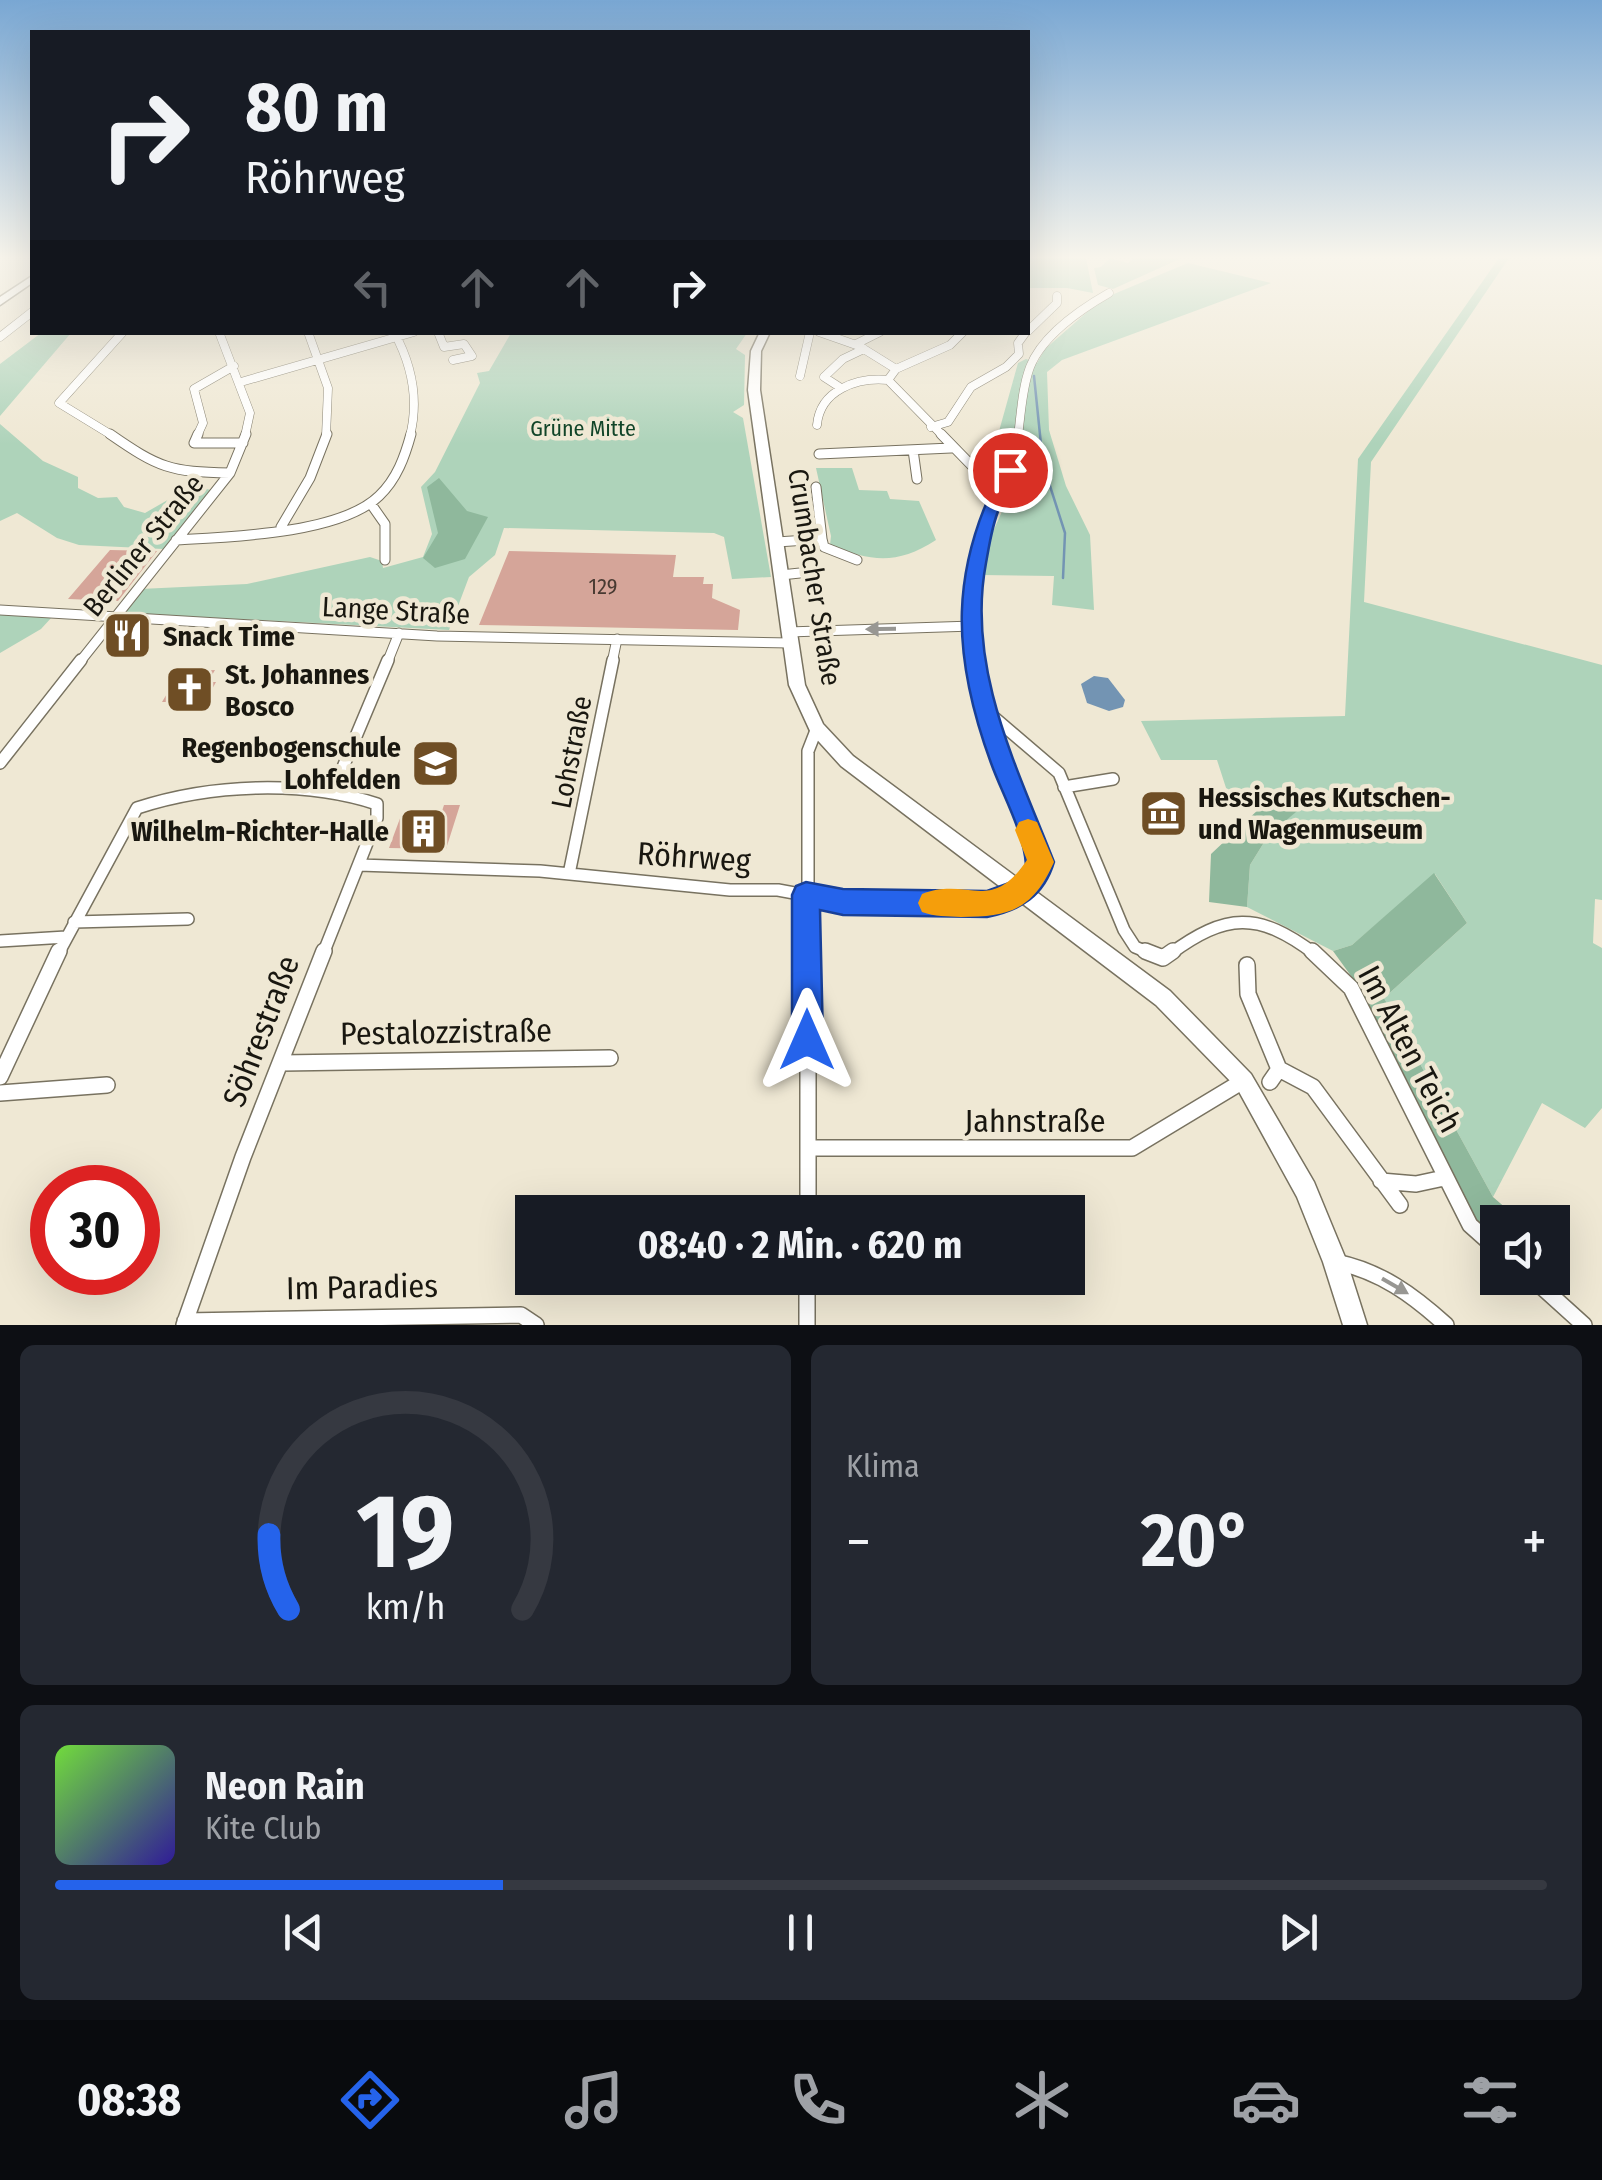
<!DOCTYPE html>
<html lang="de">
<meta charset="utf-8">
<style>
body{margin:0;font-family:"Fira Sans Condensed",sans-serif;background:#242831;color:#f1f3f6;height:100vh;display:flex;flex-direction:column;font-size:38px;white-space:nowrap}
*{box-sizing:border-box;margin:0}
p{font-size:32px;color:#9ea1a6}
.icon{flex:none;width:55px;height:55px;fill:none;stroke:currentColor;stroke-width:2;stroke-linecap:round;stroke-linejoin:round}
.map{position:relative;height:1325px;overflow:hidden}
.details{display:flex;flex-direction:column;gap:20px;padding:20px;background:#0d0f14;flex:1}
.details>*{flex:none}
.top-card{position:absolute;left:30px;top:30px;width:1000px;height:305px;border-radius:0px;box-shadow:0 10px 40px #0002;background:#171b24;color:#f1f3f6;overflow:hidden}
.tools{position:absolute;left:1480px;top:1205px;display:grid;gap:20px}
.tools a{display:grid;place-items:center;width:90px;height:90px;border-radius:0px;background:#171b24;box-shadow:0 10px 40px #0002;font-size:50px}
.speed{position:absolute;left:30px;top:1165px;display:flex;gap:20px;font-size:50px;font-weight:700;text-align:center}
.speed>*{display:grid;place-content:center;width:130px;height:130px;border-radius:50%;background:#171b24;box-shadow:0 10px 40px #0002;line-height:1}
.speed .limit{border:15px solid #d22;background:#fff;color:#111}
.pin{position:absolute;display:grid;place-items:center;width:85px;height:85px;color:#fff;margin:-42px;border:5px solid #fff;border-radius:50%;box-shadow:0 2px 10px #0007}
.me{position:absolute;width:110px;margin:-55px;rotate:0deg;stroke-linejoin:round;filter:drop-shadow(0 0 8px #0008)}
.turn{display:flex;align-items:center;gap:35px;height:210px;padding:0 50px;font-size:45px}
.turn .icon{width:130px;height:130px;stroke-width:2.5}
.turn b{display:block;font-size:70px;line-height:85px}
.lanes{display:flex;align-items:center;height:95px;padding:0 50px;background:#0003;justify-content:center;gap:50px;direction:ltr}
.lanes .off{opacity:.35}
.big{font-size:75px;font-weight:700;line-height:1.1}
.details .tile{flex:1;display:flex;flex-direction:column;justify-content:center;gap:15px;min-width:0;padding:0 35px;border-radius:15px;background:#242831}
.details .dial{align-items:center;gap:0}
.dial svg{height:260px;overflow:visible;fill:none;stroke:#363941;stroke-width:7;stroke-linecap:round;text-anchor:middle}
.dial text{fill:#f1f3f6;stroke:none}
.song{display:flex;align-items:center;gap:30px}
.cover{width:120px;height:120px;border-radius:15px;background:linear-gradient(135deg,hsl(100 70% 55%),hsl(250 70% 35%))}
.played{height:10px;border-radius:5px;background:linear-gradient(90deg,#2563eb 30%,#363941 30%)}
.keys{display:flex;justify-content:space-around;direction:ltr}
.heat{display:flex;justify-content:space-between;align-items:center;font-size:55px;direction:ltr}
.details .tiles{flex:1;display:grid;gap:20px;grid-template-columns:1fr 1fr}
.tile:last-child{grid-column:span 2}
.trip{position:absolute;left:515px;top:1195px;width:570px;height:100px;border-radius:0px;background:#171b24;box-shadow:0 10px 40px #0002;font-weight:700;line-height:100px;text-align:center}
.menu{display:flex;height:160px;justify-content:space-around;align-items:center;background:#090b0e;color:#9ea1a6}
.menu .icon{width:70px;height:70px}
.menu .on{color:#2563eb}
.menu b{font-size:45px;color:#f1f3f6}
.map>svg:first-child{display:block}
</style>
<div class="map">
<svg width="1602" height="1325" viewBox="0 0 1602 1325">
<rect width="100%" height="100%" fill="#efe8d4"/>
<!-- green -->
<path fill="#aed3ba" d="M1028,258H1086L1093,293L1067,288H1028Z
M1110,258L1128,263L1134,258H1182L1113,289L1098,285L1094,268L1101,267Z
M1499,258H1509L1371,462L1364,602L1602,665V900L1595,899L1593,943L1602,948V1108L1585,1128L1542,1103L1493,1197L1384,998L1467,923L1435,874L1352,945L1333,951L1247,907L1250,865L1268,836L1310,799L1292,784L1278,791L1228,794L1217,760H1161L1141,721L1345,716L1358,459Z
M1188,263L1271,283L1062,360L1047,372L1049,430L1066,486L1090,535L1094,610L1052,605L1054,576L982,575L986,547L1009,496L1015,457L996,442L1018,363L1026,359L1037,363L1045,349L1102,299Z
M41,333H71L0,416V364Z
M511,333H747L736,349L745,355L744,405L733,412L743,418L771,577L732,579L724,537L714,533L504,528L495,555L469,577L449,630L122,613L140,589L247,584L370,557L382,561L383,568L423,557L432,534L421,487L435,472L480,383L477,373L489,371Z
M0,424L43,461L78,477V488L98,498L117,497L124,507L145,513L192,486L211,490L163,549L79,545L57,538L17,513L0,521Z
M816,468H852L859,490L887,491L890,499L919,501L936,540C897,565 872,562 830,545L831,536Z
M0,614L52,617L41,629L0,653Z"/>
<!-- forest -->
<path fill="#8fb89c" d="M439,478L467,511L488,517L465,559L435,568L423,558L438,533L427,487Z
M1292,784L1310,800L1268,836L1250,865L1247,907L1209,902L1211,854L1278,791Z
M1434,873L1467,923L1384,998L1493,1197L1522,1222H1498L1497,1239L1478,1225L1359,987L1333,951L1352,945Z"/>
<!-- water -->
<path fill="#7394b3" d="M1094,676L1108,678L1125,700L1123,707L1109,711L1087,703L1081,684Z"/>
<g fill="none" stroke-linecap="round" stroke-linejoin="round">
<!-- stream -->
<path stroke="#7394b3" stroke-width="2.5" d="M1034,376L1043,464L1065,533L1063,578"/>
</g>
<!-- building -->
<path fill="#d5a599" d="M110,550L157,551L118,601L68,599Z
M509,551L676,555L673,577H704L703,584H713L712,598L740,610L738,630L479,625Z
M215,670L208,682H216L205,702H162L180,672Z
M1164,797L1179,828L1161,831L1147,799Z
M444,805H460L446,849L389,848L402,813L441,814Z"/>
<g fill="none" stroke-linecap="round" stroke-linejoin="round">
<defs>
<path id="street-far3" d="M1028,331L1057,303V296
M219,332L250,413L245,436
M308,332L328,388L326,436
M394,332C412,365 419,400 410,436
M438,332L444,347L464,344L472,356L453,360
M819,332L859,346L896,369
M0,337L32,312
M856,344L880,332
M896,369L888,380L943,436
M896,369L950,345L963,332
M800,376L810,332
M241,382L414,332
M841,388L824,377L843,359L864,349
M817,425C820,390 857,377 888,380
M931,427L948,422L971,387L1006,367L1019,354L1018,343L1026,332
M113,436L59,403L123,332
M197,436L203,423L194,389L234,366
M1018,436C1021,414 1022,388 1030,367C1042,336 1081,309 1109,293"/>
<path id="street-far2" d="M110,434C159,468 170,472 230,473
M198,434L194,443H243
M941,434L978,472L994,500
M913,450L917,479
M819,454L951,448
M371,504L385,524V560
M281,527L310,478L327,434
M822,539L824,547L857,560
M176,540C229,537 340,534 379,496C397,479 405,456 411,434
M777,542L822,539L816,487
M781,575L800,573
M0,610L437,636L790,643
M788,632L973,626
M79,663L230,473L246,434
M387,663L399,633
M612,663L617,639
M975,663C968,614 970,545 994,500C1006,477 1014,460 1018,434"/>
<path id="street-far1" d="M983,708L1059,773L1124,930L1135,947L1152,954
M0,763L81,660
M1064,787L1113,779
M333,791L388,660
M359,865L540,871L730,890H778L843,902L987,904C1013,898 1031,887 1041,862L998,755L975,660
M569,874L613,660
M74,922L188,919
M0,941L66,937
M58,954L137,808C211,784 303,780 377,804V818L323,954
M808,954V751L817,728
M1170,954C1226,913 1258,911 1315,954"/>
<path id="street" d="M808,951V1212
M1145,951L1163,958L1173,951
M1312,951L1351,988L1470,1225L1498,1250
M1247,965L1248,994L1279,1069
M282,1063L610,1058
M1279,1069L1313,1087L1400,1205
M0,1077L59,951
M1270,1082L1279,1069
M0,1093L107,1085
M808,1148H1132L1243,1081
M1381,1181L1416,1184L1444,1178
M1336,1262C1380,1271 1413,1295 1446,1325
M807,1278V1325
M1532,1278L1584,1325
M185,1321L521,1315L536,1325
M184,1325L243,1157L324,951"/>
<path id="secondary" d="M32,276V283L0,305V297Z
M760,332H770L761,351L760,390L805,685L823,724L853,756L1170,991L1251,1074L1314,1182L1347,1262L1367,1325H1343L1323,1262L1297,1197L1237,1088L1156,1005L841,766L811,733L789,685L748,390L751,351Z"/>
</defs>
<!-- street-far3 casing -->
<use href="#street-far3" stroke="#787260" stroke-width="9"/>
<!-- street-far2 casing -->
<use href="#street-far2" stroke="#787260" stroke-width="11"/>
<!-- street-far1 casing -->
<use href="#street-far1" stroke="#787260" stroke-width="14"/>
<!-- street casing -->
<use href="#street" stroke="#787260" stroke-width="18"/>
<!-- secondary casing -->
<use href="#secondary" stroke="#787260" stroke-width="3"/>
<!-- street-far3 -->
<use href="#street-far3" stroke="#fff" stroke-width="8"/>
<!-- street-far2 -->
<use href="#street-far2" stroke="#fff" stroke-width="9"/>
<!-- street-far1 -->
<use href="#street-far1" stroke="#fff" stroke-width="11"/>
<!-- street -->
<use href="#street" stroke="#fff" stroke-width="15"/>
<!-- secondary -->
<use href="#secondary" fill="#fff" fill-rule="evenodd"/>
</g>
<!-- one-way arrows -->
<defs><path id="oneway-solid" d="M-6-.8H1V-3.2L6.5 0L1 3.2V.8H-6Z" transform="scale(2.5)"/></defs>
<g fill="#989793">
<use href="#oneway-solid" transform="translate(881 629) rotate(179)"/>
<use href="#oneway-solid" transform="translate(1395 1286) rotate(30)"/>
</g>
<!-- sky -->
<linearGradient id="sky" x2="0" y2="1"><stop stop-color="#79a7d3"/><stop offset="0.58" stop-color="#f8f5ec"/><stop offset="1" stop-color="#f8f5ec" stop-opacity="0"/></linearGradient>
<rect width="1602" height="444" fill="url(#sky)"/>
<!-- route -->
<path fill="#2563eb" stroke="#184099" stroke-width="2.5" d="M1010,464L1019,470C1015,484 1010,492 1002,503C993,518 989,547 986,563C966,668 1017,767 1054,862C1044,896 1021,910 987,917L843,915L820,910L823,1040L818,1050L807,1055L796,1050L792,1040V895L796,886L806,882L843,889L987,891L1012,882L1026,865C1024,832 1002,794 991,763C951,654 949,568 1004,466Z"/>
<!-- slow -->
<path fill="#f59e0b" d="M1028,819L1037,822L1054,862C1033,909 1011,917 961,917C947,916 935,917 922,912L918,903L922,894C968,876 990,915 1027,860L1015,830L1019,822Z"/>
<!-- icons -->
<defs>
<symbol id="restaurant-square" viewBox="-11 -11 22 22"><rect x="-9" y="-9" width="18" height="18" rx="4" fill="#6f4e25" stroke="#efe8d4"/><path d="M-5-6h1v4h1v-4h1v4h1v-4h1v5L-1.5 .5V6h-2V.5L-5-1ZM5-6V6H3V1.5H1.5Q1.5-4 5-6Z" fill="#fff"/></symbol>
<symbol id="church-square" viewBox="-11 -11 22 22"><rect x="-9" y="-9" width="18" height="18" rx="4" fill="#6f4e25" stroke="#efe8d4"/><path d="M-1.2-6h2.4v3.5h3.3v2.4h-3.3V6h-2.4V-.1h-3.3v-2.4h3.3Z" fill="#fff"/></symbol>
<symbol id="school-square" viewBox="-11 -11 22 22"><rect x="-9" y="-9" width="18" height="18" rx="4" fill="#6f4e25" stroke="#efe8d4"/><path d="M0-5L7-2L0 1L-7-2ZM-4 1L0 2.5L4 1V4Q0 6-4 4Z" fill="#fff"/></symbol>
<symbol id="museum-square" viewBox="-11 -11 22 22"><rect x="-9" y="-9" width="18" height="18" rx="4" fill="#6f4e25" stroke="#efe8d4"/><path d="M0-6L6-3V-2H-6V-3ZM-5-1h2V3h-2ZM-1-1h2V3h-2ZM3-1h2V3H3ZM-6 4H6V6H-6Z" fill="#fff"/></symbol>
<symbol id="building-square" viewBox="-11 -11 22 22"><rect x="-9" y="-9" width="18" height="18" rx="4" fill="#6f4e25" stroke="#efe8d4"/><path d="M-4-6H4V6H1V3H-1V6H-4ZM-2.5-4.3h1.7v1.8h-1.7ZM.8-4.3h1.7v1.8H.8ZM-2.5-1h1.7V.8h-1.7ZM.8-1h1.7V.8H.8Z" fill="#fff"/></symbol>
</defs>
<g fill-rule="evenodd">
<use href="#restaurant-square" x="100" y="608" width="55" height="55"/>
<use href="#church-square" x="162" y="662" width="55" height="55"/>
<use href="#school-square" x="408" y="736" width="55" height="55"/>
<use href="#museum-square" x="1136" y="786" width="55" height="55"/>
<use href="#building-square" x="396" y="804" width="55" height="55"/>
</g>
<g text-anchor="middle" stroke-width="9" stroke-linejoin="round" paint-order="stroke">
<!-- far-park labels -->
<g font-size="22" fill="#114428" stroke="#efe8d4">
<text x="583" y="436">Grüne Mitte</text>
</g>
<!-- number labels -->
<g font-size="22" fill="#483a32">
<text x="603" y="594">129</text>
</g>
<!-- street labels -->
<g font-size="28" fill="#191710" stroke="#efe8d4">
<text transform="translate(143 545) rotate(-51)" y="10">Berliner Straße</text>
<text transform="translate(815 577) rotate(81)" y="10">Crumbacher Straße</text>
<text transform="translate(396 610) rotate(3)" y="10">Lange Straße</text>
<text transform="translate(571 752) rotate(-79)" y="10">Lohstraße</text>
</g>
<!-- poi labels -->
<g font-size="28" font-weight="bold" fill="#191710" stroke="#efe8d4" text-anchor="start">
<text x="163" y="646">Snack Time</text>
<text x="225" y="684">St. Johannes<tspan x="225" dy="32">Bosco</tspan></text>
<text x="401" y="757" text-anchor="end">Regenbogenschule<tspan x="401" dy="32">Lohfelden</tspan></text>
<text x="1198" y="807">Hessisches Kutschen-<tspan x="1198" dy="32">und Wagenmuseum</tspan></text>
<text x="389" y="841" text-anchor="end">Wilhelm-Richter-Halle</text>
</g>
<!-- near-street labels -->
<g font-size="32" fill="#191710" stroke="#efe8d4">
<text transform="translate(694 857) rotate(4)" y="11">Röhrweg</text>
<text transform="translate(261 1031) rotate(-69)" y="11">Söhrestraße</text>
<text transform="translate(446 1032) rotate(-1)" y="11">Pestalozzistraße</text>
<text transform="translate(1410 1049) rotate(62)" y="11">Im Alten Teich</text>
<text x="1035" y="1132">Jahnstraße</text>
<text transform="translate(362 1287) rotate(-1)" y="11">Im Paradies</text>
</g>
</g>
</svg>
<div class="tools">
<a><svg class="icon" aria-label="sound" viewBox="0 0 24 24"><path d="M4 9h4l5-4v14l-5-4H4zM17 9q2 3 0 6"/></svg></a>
</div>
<div class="speed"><div class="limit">30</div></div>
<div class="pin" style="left:1010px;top:470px;background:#d93025"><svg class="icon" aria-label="arrive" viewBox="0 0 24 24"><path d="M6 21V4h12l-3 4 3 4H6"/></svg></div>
<svg class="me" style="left:807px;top:1040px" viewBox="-20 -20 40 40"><path d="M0-17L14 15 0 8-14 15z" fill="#2563eb" stroke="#fff" stroke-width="4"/></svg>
<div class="trip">08:40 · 2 Min. · 620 m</div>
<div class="top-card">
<div class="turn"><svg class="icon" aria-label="right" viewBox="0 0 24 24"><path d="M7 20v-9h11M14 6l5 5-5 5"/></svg><div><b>80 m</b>Röhrweg</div></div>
<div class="lanes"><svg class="icon off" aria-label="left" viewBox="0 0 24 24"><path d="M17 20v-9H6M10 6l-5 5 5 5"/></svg><svg class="icon off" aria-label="ahead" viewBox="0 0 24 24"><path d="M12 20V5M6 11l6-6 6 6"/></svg><svg class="icon off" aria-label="ahead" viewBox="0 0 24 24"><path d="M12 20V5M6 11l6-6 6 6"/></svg><svg class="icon" aria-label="right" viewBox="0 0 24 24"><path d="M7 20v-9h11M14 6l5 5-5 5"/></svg></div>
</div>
</div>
<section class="details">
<div class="tiles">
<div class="tile dial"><svg viewBox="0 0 100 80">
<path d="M14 69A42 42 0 1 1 86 69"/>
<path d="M14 69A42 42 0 0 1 8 46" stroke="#2563eb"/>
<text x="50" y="56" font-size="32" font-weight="700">19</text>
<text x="50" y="72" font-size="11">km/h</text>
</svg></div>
<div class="tile"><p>Klima</p>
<div class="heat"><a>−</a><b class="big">20°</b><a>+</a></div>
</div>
<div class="tile">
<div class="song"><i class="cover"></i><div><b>Neon Rain</b><p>Kite Club</p></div></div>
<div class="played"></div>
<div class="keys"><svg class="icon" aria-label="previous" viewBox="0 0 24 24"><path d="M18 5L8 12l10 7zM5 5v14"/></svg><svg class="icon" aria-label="pause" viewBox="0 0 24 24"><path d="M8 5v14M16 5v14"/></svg><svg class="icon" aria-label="next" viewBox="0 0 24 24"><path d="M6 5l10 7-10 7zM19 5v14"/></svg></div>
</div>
</div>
</section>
<nav class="menu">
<b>08:38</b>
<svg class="icon on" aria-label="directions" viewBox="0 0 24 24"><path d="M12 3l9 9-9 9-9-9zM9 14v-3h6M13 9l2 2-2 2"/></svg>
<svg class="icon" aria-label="music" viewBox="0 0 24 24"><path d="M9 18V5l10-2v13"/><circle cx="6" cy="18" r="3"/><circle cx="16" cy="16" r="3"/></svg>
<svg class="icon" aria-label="phone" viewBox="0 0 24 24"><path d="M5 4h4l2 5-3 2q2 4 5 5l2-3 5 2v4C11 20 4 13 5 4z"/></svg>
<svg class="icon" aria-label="climate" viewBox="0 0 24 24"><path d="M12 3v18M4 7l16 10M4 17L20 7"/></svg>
<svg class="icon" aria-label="car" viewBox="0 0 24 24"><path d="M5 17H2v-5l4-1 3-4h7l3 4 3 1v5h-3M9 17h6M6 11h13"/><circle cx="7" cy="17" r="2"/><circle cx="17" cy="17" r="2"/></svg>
<svg class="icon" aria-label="filters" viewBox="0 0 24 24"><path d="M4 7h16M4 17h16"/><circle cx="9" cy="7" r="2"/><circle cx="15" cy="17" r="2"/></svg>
</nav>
